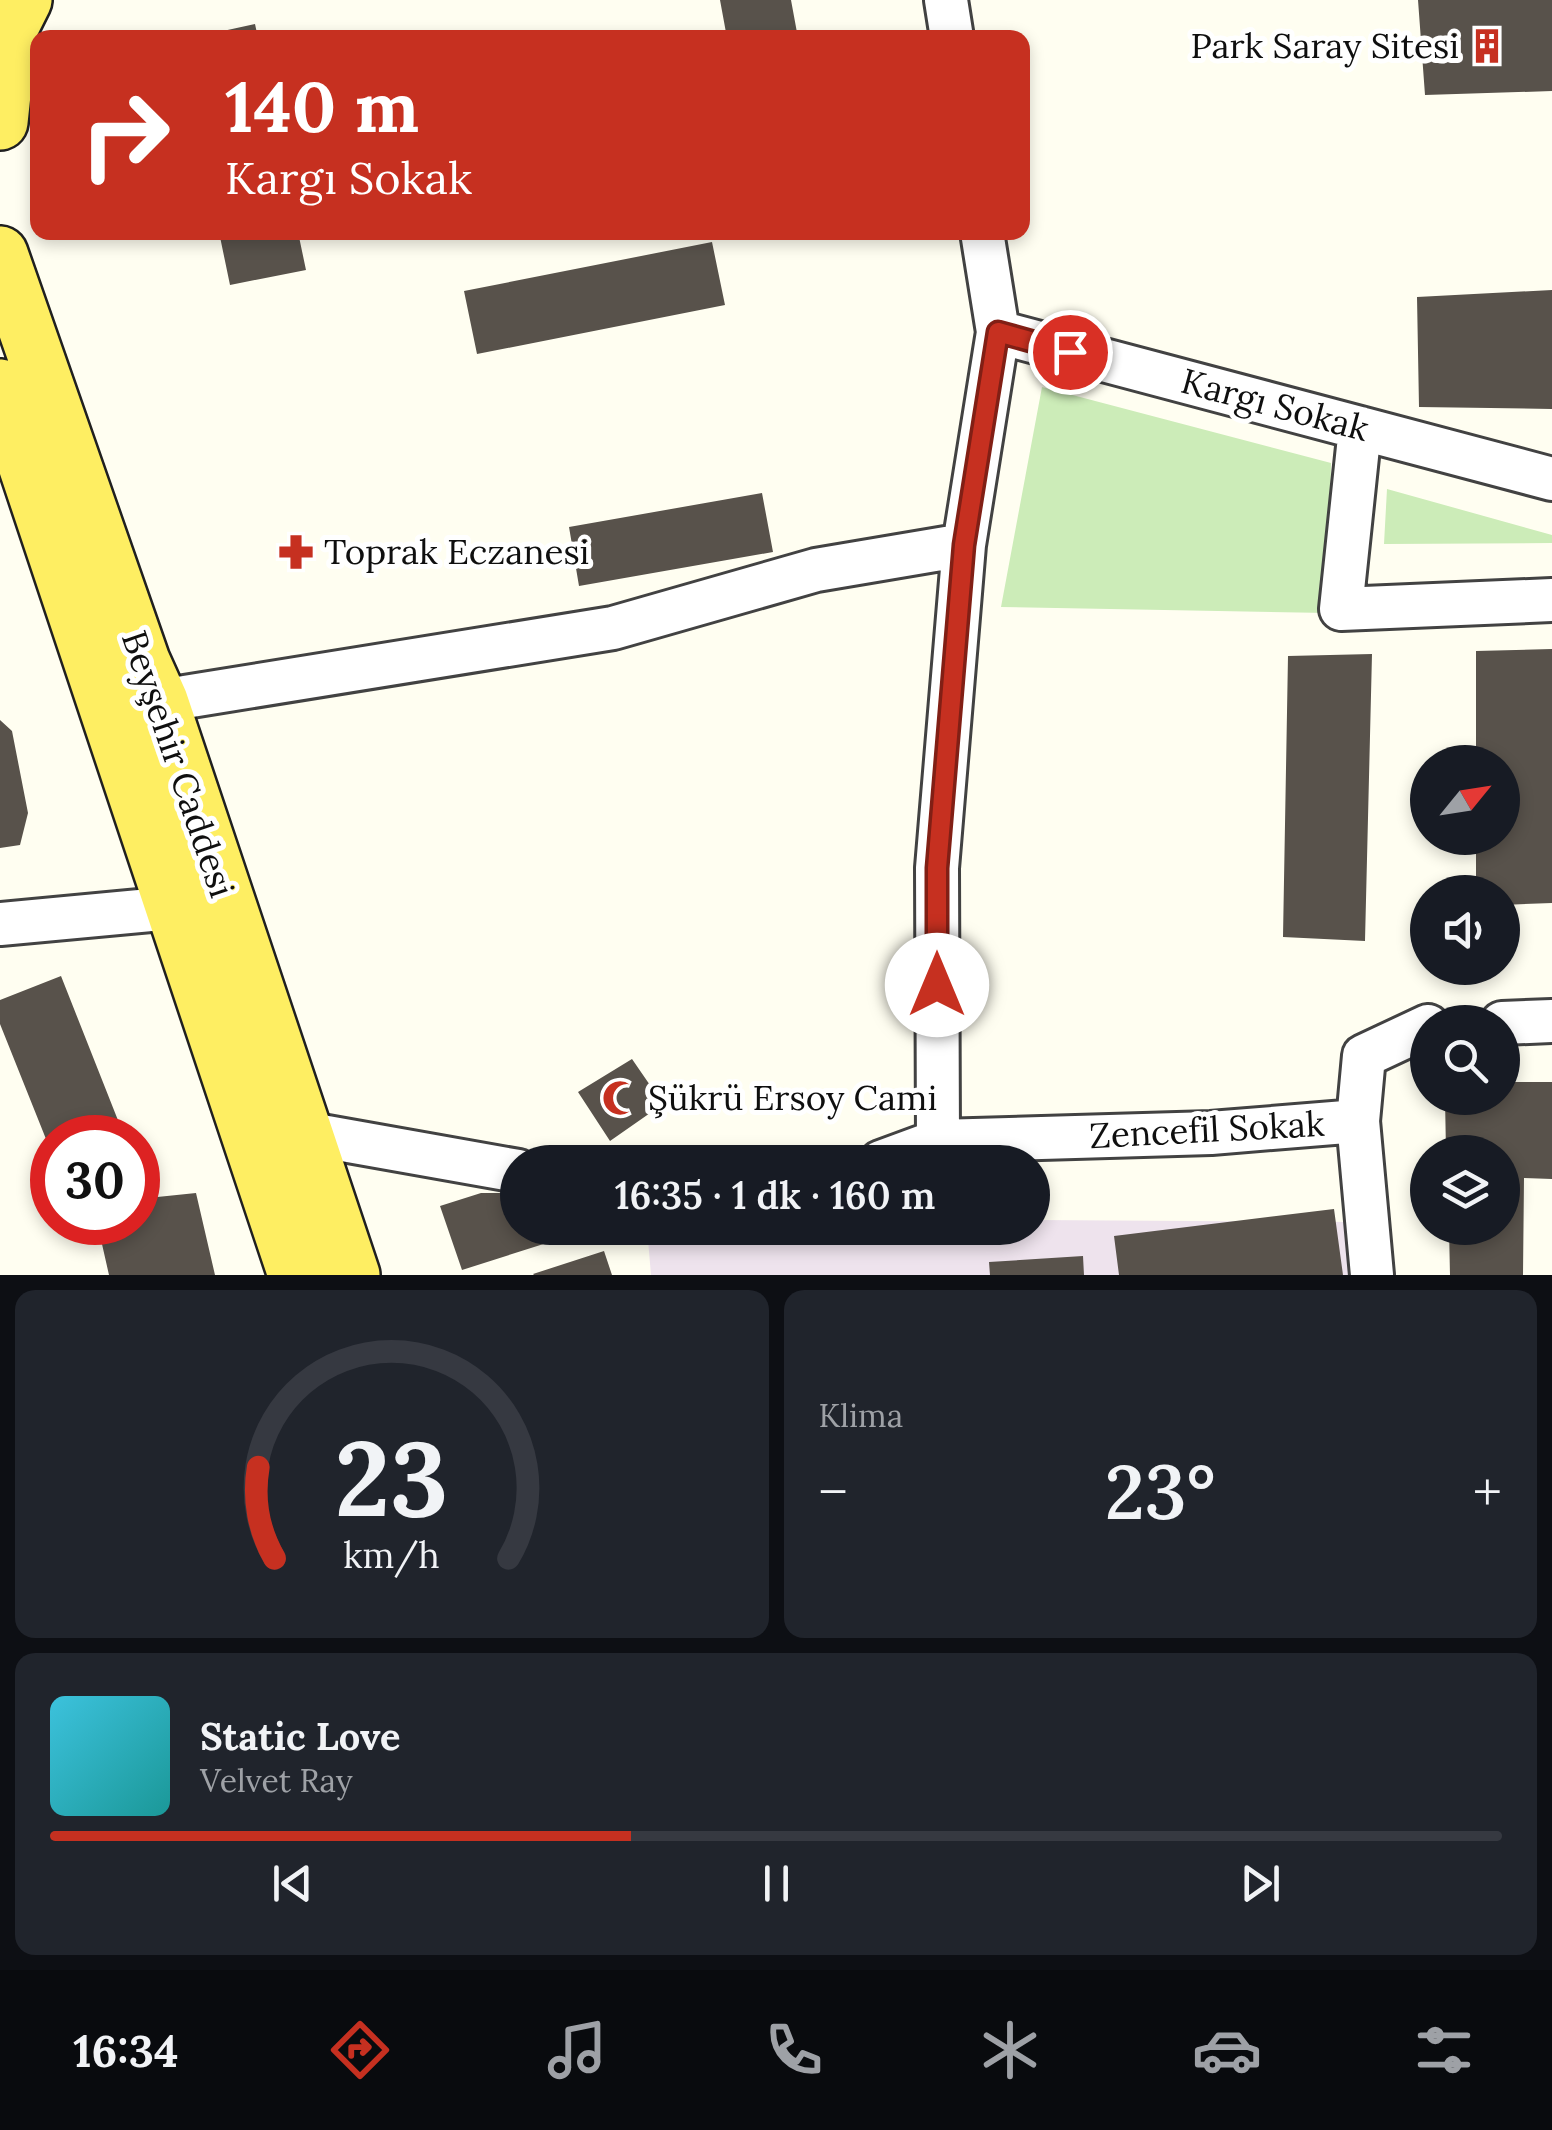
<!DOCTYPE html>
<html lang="tr">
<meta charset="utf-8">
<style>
body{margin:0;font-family:Lora,serif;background:#20242c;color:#f1f3f6;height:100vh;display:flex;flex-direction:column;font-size:38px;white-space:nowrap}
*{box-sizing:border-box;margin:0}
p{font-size:32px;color:#9ea1a6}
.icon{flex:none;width:55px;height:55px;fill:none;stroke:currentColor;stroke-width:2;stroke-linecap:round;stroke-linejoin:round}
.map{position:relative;height:1275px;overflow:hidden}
.drawer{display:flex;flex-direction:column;gap:15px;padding:15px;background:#0d0f14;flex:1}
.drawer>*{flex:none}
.guide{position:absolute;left:30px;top:30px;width:1000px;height:210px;border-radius:20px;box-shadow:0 5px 15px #0003;background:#c63020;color:#fff;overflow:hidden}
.needle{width:65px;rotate:60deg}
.tools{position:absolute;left:1410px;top:745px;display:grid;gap:20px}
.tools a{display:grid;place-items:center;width:110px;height:110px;border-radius:50%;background:#171b24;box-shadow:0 5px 15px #0003;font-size:50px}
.speed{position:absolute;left:30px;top:1115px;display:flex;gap:20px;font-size:50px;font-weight:700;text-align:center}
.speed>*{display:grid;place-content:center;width:130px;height:130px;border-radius:50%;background:#171b24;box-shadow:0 5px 15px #0003;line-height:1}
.speed .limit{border:15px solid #d22;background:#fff;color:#111}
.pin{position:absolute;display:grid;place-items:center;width:85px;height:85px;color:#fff;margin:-42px;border:5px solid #fff;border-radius:50%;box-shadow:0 2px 10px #0007}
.me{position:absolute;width:110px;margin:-55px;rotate:0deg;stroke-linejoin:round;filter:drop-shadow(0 0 8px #0008)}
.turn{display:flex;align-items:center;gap:35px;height:210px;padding:0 30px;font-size:45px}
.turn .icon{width:130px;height:130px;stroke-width:2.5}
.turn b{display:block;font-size:70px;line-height:85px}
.big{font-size:75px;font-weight:600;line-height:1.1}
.drawer .widget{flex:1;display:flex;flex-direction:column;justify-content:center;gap:15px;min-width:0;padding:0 35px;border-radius:20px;background:#20242c}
.drawer .dial{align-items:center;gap:0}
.dial svg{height:260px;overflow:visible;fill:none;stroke:#363941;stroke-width:7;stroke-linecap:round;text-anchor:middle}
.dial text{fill:#f1f3f6;stroke:none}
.song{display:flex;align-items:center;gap:30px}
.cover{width:120px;height:120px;border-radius:15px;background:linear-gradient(135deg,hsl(190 70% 55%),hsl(180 70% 35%))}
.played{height:10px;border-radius:5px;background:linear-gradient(90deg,#c63020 40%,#363941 40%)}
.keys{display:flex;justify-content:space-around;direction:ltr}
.heat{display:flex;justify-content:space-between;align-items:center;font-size:55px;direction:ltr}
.drawer .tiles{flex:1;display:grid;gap:15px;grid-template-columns:1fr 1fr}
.widget:last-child{grid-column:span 2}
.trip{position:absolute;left:500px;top:1145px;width:550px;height:100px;border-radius:50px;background:#171b24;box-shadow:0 5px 15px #0003;font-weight:600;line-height:100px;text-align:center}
.tab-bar{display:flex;height:160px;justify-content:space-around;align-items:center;background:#090b0e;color:#9ea1a6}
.tab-bar .icon{width:70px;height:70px}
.tab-bar .on{color:#c63020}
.tab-bar b{font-size:45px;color:#f1f3f6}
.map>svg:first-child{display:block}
</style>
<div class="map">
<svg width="1552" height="1275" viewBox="0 0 1552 1275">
<rect width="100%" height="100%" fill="#fffef1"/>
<!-- industrial -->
<path fill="#eee3ed" d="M1033,1220L1360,1222L1364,1275H651L647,1228H1032Z"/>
<!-- green -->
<path fill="#ccecb8" d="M1042,387L1331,463L1328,613L1001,607Z
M1387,489L1552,535V543L1384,544Z"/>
<!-- building -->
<path fill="#58524b" d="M720,0H791L798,38H727Z
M1418,0H1552V91L1425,95Z
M255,24L258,38H200V36Z
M219,232H298L306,270L230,285Z
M712,242L725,305L477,354L464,291Z
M1552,290V409L1419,407L1417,297Z
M762,493L773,552L579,586L569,527Z
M1552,649V903L1502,905V892H1476V838H1502V762H1476V651Z
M1372,654L1365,941L1283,937L1288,656Z
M0,720L12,731L28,813L20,845L0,848Z
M61,976L125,1138H52V1154L0,1024V1000Z
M632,1059L663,1104L610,1141L578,1092Z
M1502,1082H1552V1179L1524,1178L1523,1275H1450L1449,1228H1502V1152H1446L1445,1098H1502Z
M196,1193L215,1275H109L97,1222H138V1199Z
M481,1193H518V1228H570L572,1235L462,1270L440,1206Z
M1334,1209L1343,1275H1119L1114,1236Z
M604,1251L612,1275H534L533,1274Z
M1083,1256L1084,1275H990L989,1262Z"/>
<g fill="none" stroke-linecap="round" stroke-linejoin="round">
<defs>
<path id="minor" d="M946,0L952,38
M998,332L1552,479
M1360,428L1341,609L1552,600
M160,701L613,628L816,570L964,545
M0,924L172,908
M1502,1023L1552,1021
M304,1133L518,1171
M938,1141L937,868L964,545L998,332L982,232
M881,1162L938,1141L1211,1133L1358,1121
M1372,1275L1358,1121L1364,1056L1428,1026"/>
<path id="major" d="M0,122L10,28L24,0
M0,254L142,661L160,701L352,1275
M0,387L296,1275"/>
</defs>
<!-- minor casing -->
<use href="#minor" stroke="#424242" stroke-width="48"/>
<!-- major casing -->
<use href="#major" stroke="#202020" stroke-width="60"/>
<!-- minor -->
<use href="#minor" stroke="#fff" stroke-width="42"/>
<!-- major -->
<use href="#major" stroke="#feee62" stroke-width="55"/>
</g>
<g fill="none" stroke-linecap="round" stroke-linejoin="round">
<defs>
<path id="route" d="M937,985V868L964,545L998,332L1070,352"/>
</defs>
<!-- route casing -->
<use href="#route" stroke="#811f15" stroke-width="25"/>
<!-- route -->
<use href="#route" stroke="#c63020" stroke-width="18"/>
</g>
<!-- icons -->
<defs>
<symbol id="building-bare" viewBox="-9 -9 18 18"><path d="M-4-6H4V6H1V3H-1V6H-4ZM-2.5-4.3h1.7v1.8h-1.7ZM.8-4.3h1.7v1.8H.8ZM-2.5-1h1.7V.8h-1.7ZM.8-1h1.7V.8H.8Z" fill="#c63020" stroke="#fff" stroke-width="2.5" paint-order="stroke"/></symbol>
<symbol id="pharmacy-bare" viewBox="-9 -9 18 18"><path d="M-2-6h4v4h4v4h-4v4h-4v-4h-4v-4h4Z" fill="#c63020" stroke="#fff" stroke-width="2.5" paint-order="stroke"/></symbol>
<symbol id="mosque-bare" viewBox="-9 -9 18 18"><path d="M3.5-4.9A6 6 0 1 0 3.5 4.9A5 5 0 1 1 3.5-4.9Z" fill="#c63020" stroke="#fff" stroke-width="2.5" paint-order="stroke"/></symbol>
</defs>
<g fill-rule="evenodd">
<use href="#building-bare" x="1462" y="21" width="50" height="50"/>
<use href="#pharmacy-bare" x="271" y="527" width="50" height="50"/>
<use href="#mosque-bare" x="595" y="1073" width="50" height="50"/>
</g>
<g text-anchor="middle" stroke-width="10" stroke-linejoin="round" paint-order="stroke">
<!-- poi labels -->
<g font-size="35" fill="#0f0f0f" stroke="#fff" text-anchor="start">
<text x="1459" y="58" text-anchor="end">Park Saray Sitesi</text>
<text x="324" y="564">Toprak Eczanesi</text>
<text x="648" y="1110">Şükrü Ersoy Cami</text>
</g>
<!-- street labels -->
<g font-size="35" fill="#0f0f0f" stroke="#fff">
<text transform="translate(1275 405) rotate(15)" y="12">Kargı Sokak</text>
<text transform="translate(178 764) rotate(71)" y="12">Beyşehir Caddesi</text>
<text transform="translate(1207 1130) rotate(-3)" y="12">Zencefil Sokak</text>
</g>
</g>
</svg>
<div class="tools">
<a><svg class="needle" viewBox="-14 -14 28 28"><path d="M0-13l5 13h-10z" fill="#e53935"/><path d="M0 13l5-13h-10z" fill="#9ea1a6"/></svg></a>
<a><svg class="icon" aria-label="sound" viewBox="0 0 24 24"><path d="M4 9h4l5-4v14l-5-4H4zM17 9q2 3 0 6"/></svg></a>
<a><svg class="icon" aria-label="search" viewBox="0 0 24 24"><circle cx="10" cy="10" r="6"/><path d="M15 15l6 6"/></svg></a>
<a><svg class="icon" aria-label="layers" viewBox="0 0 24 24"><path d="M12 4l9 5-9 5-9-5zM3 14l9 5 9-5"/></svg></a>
</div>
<div class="speed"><div class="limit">30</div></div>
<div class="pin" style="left:1070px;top:352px;background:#d93025"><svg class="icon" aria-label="arrive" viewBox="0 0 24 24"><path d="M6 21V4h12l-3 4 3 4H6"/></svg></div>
<svg class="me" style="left:937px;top:985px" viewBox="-20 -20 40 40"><circle r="19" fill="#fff"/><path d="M0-13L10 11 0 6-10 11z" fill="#c63020"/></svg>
<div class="trip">16:35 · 1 dk · 160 m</div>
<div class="guide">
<div class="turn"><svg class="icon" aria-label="right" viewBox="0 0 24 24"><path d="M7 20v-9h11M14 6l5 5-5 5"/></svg><div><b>140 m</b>Kargı Sokak</div></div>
</div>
</div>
<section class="drawer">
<div class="tiles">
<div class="widget dial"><svg viewBox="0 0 100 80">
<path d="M14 69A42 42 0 1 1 86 69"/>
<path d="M14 69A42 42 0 0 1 9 41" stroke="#c63020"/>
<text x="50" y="56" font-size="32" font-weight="700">23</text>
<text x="50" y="72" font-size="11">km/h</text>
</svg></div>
<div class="widget"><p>Klima</p>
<div class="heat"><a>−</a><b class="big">23°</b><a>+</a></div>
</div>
<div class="widget">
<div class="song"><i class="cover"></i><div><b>Static Love</b><p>Velvet Ray</p></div></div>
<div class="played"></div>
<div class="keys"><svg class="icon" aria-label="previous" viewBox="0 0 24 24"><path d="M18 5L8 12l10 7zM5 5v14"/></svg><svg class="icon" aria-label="pause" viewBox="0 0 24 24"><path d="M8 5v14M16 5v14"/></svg><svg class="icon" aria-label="next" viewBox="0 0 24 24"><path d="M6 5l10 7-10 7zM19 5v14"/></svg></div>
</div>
</div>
</section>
<nav class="tab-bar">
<b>16:34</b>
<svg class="icon on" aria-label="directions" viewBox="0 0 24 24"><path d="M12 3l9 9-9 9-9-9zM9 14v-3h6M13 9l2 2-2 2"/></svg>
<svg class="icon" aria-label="music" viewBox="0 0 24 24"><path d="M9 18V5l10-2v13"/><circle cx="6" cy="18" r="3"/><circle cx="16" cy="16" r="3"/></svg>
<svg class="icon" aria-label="phone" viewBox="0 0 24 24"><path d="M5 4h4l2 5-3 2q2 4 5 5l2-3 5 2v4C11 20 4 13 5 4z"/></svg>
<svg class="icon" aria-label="climate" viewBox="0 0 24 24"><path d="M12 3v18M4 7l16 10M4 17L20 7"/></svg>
<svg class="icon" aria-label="car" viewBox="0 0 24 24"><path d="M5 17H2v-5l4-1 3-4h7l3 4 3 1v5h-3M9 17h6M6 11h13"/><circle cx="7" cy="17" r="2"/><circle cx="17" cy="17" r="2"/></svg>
<svg class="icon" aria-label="filters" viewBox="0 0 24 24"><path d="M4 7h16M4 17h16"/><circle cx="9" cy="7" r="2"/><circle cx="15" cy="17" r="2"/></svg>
</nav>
